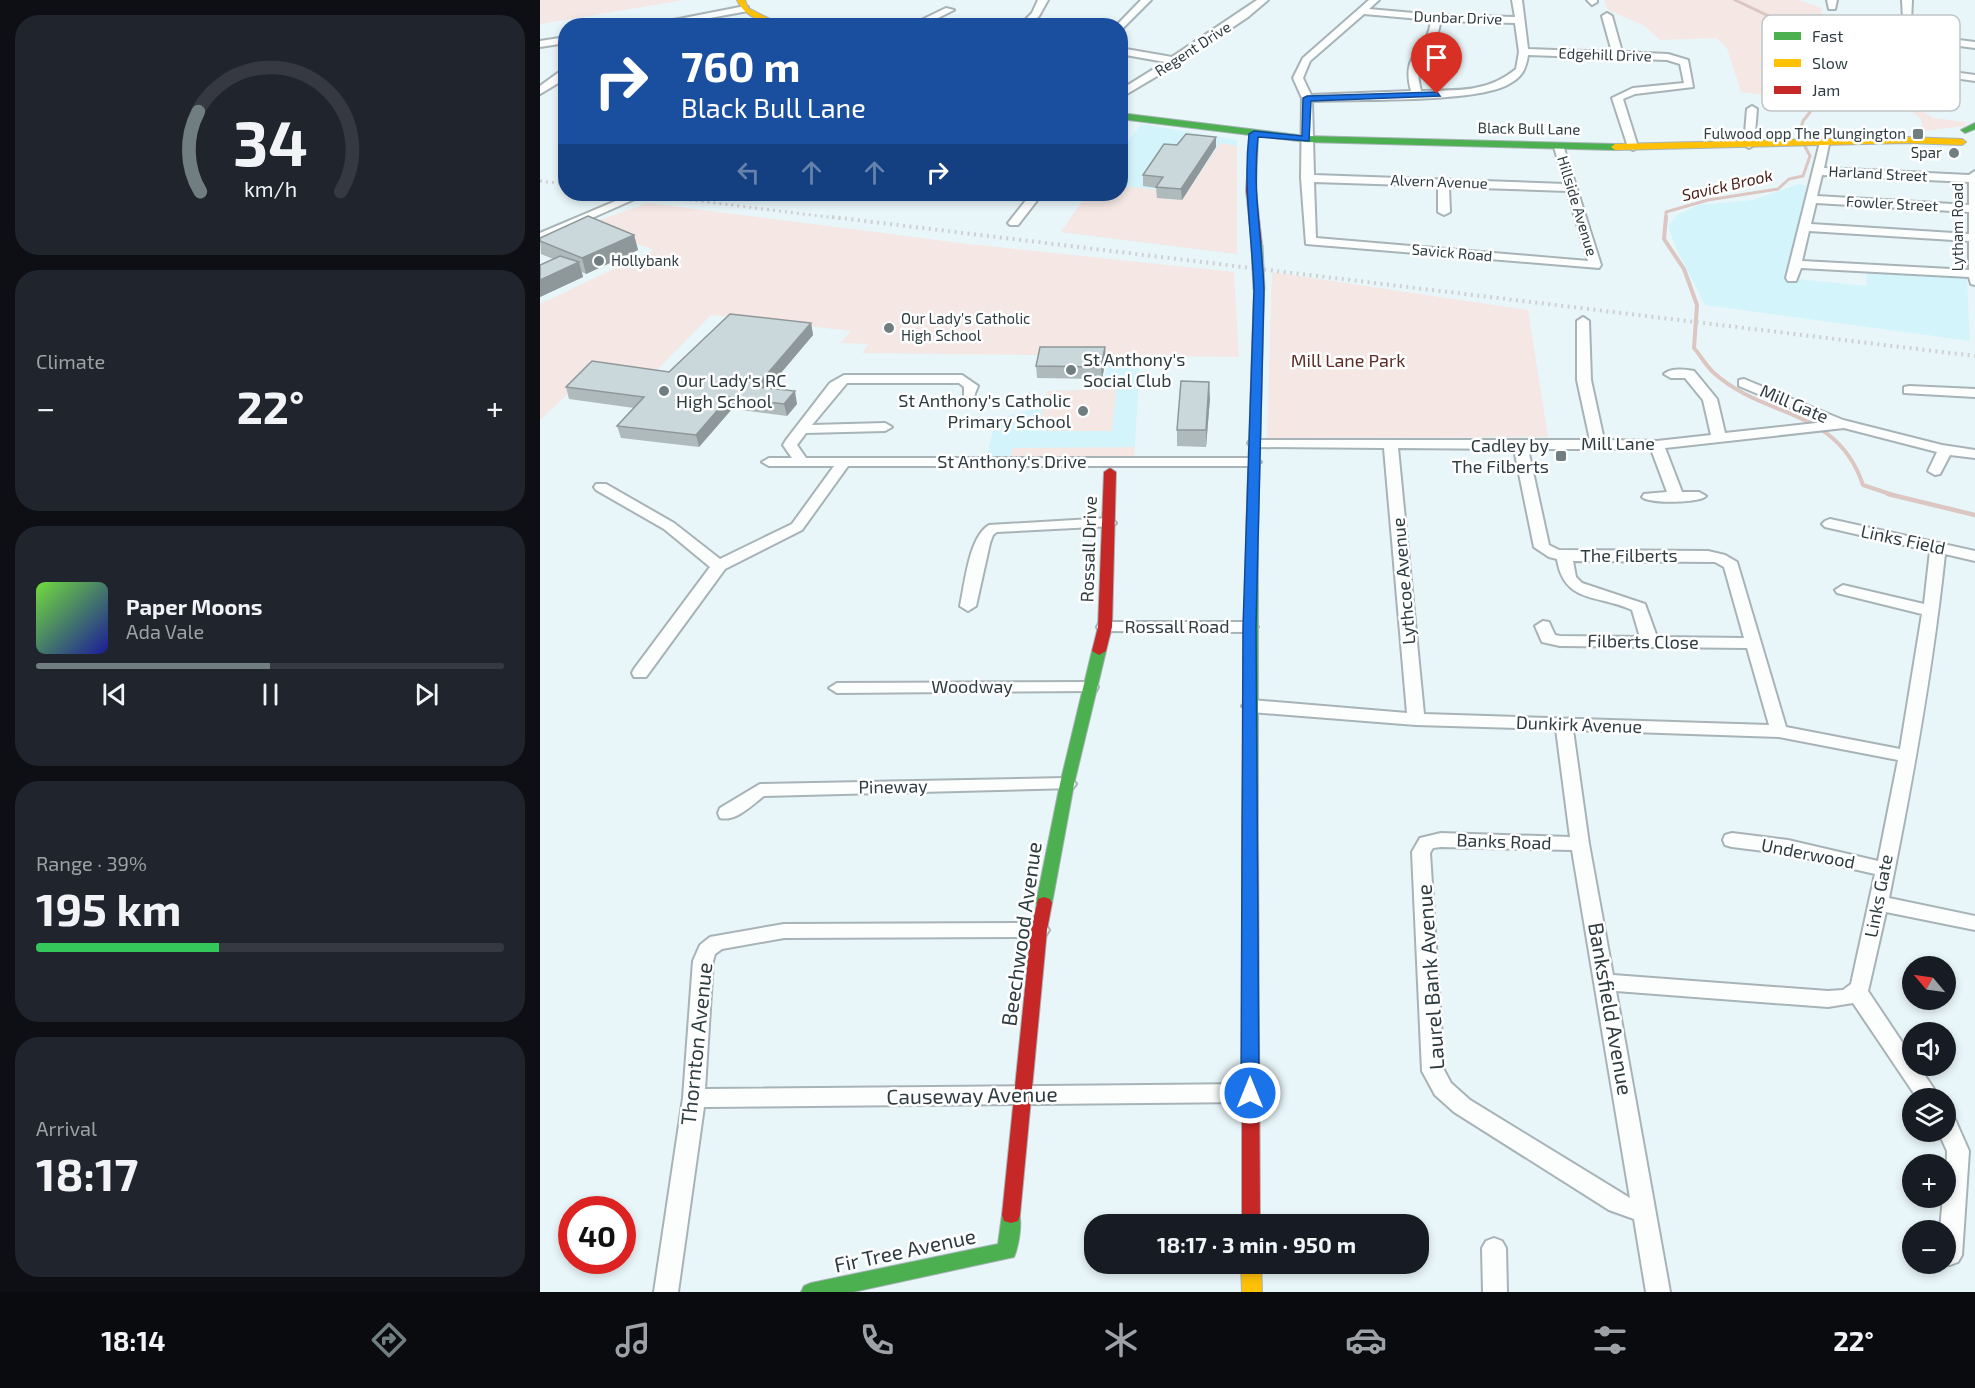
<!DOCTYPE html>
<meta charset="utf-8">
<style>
body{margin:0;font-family:"Exo 2",sans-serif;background:#20242c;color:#f1f3f6;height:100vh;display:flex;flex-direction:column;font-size:22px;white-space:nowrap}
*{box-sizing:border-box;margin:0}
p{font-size:20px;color:#9ea1a6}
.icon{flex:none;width:33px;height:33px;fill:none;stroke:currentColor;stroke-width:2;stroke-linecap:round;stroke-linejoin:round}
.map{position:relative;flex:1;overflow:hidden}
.side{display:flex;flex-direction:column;gap:15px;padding:15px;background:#0d0f14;width:540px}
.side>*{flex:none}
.top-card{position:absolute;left:18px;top:18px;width:570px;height:183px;border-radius:24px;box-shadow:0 3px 9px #0003;background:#1a4fa0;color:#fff;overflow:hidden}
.needle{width:39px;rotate:299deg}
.tools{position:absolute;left:1362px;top:956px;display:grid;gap:12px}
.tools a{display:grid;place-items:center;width:54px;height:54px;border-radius:50%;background:#171b24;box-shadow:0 3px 9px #0003;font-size:30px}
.speed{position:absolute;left:18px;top:1196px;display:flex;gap:12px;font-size:30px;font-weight:700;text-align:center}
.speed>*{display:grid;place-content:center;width:78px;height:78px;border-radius:50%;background:#171b24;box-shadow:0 3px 9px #0003;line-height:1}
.speed .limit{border:9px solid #d22;background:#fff;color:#111}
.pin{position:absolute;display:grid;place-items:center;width:51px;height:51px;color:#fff;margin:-62px -26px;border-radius:50% 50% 50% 0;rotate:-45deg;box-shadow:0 0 6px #0007}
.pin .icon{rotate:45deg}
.me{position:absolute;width:66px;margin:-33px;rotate:0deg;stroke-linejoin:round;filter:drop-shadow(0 0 4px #0008)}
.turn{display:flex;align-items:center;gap:21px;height:126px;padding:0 24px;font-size:27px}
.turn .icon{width:78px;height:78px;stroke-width:2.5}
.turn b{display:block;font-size:42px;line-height:51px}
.lanes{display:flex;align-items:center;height:57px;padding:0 24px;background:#0003;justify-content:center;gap:30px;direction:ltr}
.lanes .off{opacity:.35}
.big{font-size:45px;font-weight:700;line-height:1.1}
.side .card{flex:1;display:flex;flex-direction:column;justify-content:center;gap:9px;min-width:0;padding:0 21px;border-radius:24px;background:#20242c}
.side .dial{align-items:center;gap:0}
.dial svg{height:156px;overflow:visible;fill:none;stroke:#363941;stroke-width:7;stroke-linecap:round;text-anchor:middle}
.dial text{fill:#f1f3f6;stroke:none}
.song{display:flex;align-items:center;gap:18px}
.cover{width:72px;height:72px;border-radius:9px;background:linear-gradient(135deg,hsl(100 70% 55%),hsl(240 70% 35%))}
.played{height:6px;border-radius:3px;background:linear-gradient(90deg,#707e81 50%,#363941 50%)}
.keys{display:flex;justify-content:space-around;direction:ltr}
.heat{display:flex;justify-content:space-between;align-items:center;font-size:33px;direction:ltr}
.charge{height:9px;border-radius:4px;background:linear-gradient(90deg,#34c759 39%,#363941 0)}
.trip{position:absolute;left:544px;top:1214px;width:345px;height:60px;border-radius:24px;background:#171b24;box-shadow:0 3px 9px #0003;font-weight:700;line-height:60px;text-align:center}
.menu{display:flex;height:96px;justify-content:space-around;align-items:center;background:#090b0e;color:#9ea1a6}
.menu .icon{width:42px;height:42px}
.menu .on{color:#707e81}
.menu b{font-size:27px;color:#f1f3f6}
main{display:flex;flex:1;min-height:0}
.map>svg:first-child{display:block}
</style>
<main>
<section class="side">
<div class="card dial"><svg viewBox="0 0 100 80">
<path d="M14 69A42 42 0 1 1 86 69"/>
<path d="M14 69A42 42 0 0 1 13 28" stroke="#707e81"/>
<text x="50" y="56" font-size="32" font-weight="700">34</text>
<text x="50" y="72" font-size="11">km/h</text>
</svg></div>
<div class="card"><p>Climate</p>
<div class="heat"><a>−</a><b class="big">22°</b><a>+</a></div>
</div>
<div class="card">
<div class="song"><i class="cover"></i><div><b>Paper Moons</b><p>Ada Vale</p></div></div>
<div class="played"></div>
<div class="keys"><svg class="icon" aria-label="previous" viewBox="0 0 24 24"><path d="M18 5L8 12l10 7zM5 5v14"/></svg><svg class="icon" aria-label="pause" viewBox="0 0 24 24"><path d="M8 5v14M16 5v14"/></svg><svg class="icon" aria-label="next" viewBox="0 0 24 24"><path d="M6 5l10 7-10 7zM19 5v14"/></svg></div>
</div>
<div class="card"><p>Range · 39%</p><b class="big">195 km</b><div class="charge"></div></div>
<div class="card"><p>Arrival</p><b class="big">18:17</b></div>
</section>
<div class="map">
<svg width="1435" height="1292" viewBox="0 0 1435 1292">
<rect width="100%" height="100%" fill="#e9f6f9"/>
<!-- built -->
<path fill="#d4f4fc" d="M601,124L697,140V254L521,232L547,194H580L581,150Z
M1259,184L1266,185L1257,279L1327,286L1326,271L1427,279L1430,341L1165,305L1135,246L1128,226L1137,215L1158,205L1213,200Z
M600,364L594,459L446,458L455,424L471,415L505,406L507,391L563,390L567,365Z"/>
<!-- green -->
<path fill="#f4e7e4" d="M0,0H144L0,24Z
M1064,0H1259L1281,8L1283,20L1276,58L1266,57C1267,73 1275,85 1273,101L1201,92L1187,48L1176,38L1120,40L1103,25L1068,10Z
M1372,100L1383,102L1381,110L1393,118L1426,122L1425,126L1384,131L1380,118L1361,104Z
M680,143L697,146V254L521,232L547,194H580L581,186L622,190L642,200Z
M108,203L428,244L694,272L699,357L322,353L328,344L300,343L311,331L171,315L108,379L53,370L0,420V304L114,250L46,225Z
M732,272L988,310L1008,437L727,438Z
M576,389L572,431H506L507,423H500L507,391Z
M595,447L594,459L469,458L473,448Z"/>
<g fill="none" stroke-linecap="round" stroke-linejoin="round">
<!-- stream-far2 -->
<path stroke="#dbc6c2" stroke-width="3" d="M1126,219V212L1168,200L1238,189L1249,179L1263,176L1270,156L1259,135L1263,121L1274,107L1254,28L1195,0"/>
<!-- stream-far1 -->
<path stroke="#dbc6c2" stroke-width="4" d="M1126,217L1124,239L1144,269L1157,305L1154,348C1161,356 1166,366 1174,373C1225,419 1297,407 1323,485L1353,495"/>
<!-- stream -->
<path stroke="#dbc6c2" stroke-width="4.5" d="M1348,494L1435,515"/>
<defs>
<path id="street" d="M498,0H508L499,16L489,26H479L492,13Z
M601,0H611L583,28L576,26Z
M717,0H728L708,17L639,63L580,98V90L625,62L580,54V48L632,57Z
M829,0H839L829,9L896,15L975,17L972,0H982L988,49L1072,52L1062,16L1067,13L1072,16L1082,52L1128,54L1148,60L1153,87L1095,94L1083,99L1098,147L1093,150L1088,147L1072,98L1093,88L1144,83L1140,64L1127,60L988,55C986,69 982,77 969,84C938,103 815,99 772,101L774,175L1025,184L1014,147L1023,145L1061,265L1059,268L766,244L761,178L762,98L753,78L763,58ZM824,14L891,20C888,54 860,50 871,91L771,95L763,78L770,61ZM900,21L975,23L979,52L976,69C947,93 917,90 881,91C870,50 898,54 900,21ZM774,182L898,186V212L904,215L910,212L909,187L1027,191L1048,261L776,238Z
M1047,0H1057V2L1052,5Z
M1287,0H1297L1295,9H1289Z
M1362,0H1372L1371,22L1363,20Z
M205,6L208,7V11L126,26H103Z
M406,8L414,10L382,26H369Z
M1337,30L1435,42V48L1334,35V31Z
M26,37V43L0,47V41Z
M1326,60L1435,75V81L1323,65L1321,63Z
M26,67L25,79L0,94V86Z
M1212,106L1217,109L1214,145L1209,148L1204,145L1207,109Z
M1280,142L1289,144L1284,168L1429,175L1435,171V285L1431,284L1429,277L1261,268L1256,281H1248L1246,278ZM1282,175L1429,182V205L1277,196ZM1276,203L1429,212V234L1271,224ZM1269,231L1429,241V270L1262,261Z
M92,194H106L0,241V233Z
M335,194H388L389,195L383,198L341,197Z
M491,194H502L478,225H470L468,223Z
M1043,317L1049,321L1051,380L1064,440L1117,441L1171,435L1163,400L1145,378H1131L1124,374C1130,368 1145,369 1154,371L1177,399L1185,433L1285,422L1199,386V380L1204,379L1303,420L1402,445L1435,450V458L1410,455L1400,474L1395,475L1388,471L1397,452L1304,428L1125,448L1142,492H1159L1166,496C1160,503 1108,504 1102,497L1104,494L1127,492L1111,449H988L1009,545L1019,550L1168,551L1185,555L1197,562L1246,727L1360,749L1382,614L1297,593L1295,590L1303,585L1384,604L1390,551L1285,527L1282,524L1285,521L1290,519L1435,551V561L1405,554C1393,669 1372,784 1349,898L1435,916V930L1346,912L1328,991L1372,1057V1065H1378L1400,1098H1377L1313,1003L1288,1007L1076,991L1130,1292H1106L1094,1219L1069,1210L914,1112L895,1095L882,1071L872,852L880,838L901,833L1030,837L1016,729L876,725L711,712L702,706L711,700L867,713L844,448L715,447L710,446L708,443L710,440H1050L1037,380V321ZM858,448L974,449L994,547L1009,557L1017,559C1024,604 1058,594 1092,610L1100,637L1020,636L1015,635L1009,622L1003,621L995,626L1002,642L1020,646L1207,648L1229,725L884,714ZM1033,561L1175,562L1184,567L1204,638L1117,637L1105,604L1042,583L1036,577ZM1033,730L1239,737L1358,760L1338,861L1248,840L1192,833L1185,835L1183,840L1185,845L1192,847L1248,854L1335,874L1311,984L1303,990L1288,991L1073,975L1049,844ZM901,847L1032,850L1090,1198L930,1100L911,1083L904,1070L890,853L893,848Z
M304,375H422L438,386L434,396H424V387L419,383H307L272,425L345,423L352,427L345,431L266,433L257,445L266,458H714L721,462L714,466H308L262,530L185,569L106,677H94L92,673L94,669L170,567L124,529L56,490L54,487L56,484H66L134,523L180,559L252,524L294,466H229L222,462L229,458H252L243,445L246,440L290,383Z
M1369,386L1435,389V397L1364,393V387Z
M568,518L573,520L576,523L573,526L457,532L453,535L450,543L436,606L428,611L420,606C425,583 429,537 449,525Z
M565,622H710L718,627L710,632L559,631L557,627L559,623Z
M550,682L556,683L558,687L556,691L297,693L289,688L297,683Z
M527,778L533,780L536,784L533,788L224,796C212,805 196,822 180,818L178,813L180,808L220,784Z
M499,923L506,925L509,930L506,935L499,937L244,938L182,949L175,954L173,961L165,1089L710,1084L718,1087L721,1093L718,1099L710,1102L164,1107L138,1292H114L143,1098L153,961L160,945L170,937L244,924Z
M1406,1114L1414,1117L1429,1151L1422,1255L1418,1262L1410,1265L1403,1263H1406V1230H1400L1403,1197H1406L1407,1151L1398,1131H1406Z
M954,1238L962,1241L966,1248L967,1292H943L942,1248L946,1241Z"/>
<path id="fast" d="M580,113L766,136L1075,144L1079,147L1075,150L766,142L580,119Z
M1435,123V129L1425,133L1421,130Z
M712,532L718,536V838L715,842H705L702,838L706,536Z
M559,647L566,651L534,784L512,903L510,907L504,909L498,907L496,903L520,784L552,651Z
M471,1207L478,1209C483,1221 479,1245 474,1257L313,1292H261L264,1286L271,1283L458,1244L462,1215L464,1209Z"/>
<path id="slow" d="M197,0H205L208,8L244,26C226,26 204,16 197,0Z
M1368,137L1422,139L1426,142L1422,145L1368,143L1075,150L1071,147L1075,144Z
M719,287L724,290L718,536L712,540L706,536L714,290Z
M701,1263H721L722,1292H702Z"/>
<path id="jam" d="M714,131L718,134L716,190L722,245L717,248L712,245L706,190L710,134Z
M570,468L576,472L572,627L566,651L559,655L552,651L558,627L564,472Z
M710,833L715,834L718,838L720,1224H702V838L705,834Z
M504,897L510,899L512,903L507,930L480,1215L478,1221L471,1223L464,1221L462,1215L491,930L498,899Z"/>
</defs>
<!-- street casing -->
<use href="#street" stroke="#a7b3b6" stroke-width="4"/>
<!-- fast casing -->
<use href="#fast" stroke="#a7b3b6" stroke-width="2"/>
<!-- slow casing -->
<use href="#slow" stroke="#a7b3b6" stroke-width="2"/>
<!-- jam casing -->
<use href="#jam" stroke="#a7b3b6" stroke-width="2"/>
<!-- street -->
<use href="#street" fill="#fcfefe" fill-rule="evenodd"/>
<!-- fast -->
<use href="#fast" fill="#4caf50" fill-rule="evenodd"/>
<!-- slow -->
<use href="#slow" fill="#ffc107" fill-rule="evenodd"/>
<!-- jam -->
<use href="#jam" fill="#c62828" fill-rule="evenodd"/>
<!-- rail-far1 -->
<path stroke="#cdd1d2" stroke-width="3" stroke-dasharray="2 4" stroke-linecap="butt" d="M0,181L26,184
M102,194L304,219"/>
<!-- rail -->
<path stroke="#cdd1d2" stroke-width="4" stroke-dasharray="2 4.5" stroke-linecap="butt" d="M292,217L1435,356"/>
<defs>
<path id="fast-bridge" d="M717,245L719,290"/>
</defs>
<!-- fast-bridge casing -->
<use href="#fast-bridge" stroke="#a7b3b6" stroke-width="13" stroke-linecap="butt"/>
<!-- fast-bridge -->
<use href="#fast-bridge" stroke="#4caf50" stroke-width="10"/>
</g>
<!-- wall -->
<path fill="#afbabc" d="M637,145L676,147L642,200L617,198L616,188L603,186V175Z
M94,235L98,250L46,274L42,272L43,277L0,297V265L13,259L1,254L0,238Z
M271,323L273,335L228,388L257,404L247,416L192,409L159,447L81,438L77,426L94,408L29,399L26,387L129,372Z
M566,359L562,379L497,378L496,366Z
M670,398L666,447L637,446V430Z"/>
<!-- shaded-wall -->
<path fill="#8e9799" d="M676,137V147L642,200L641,189Z
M94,235L98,250L46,274L42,258Z
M39,262L43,277L0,297V280Z
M271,323L273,335L219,399L216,387Z
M565,347L566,359L562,379L561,367Z
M669,382L670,398L666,447V430Z
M255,391L257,404L247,416L244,404Z
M189,397L192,409L159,447L156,435Z"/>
<!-- building -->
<path fill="#cbd8db" stroke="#8e9799" stroke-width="1.5" d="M646,134L676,137L641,189L616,187L623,177L603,175L624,144L637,145Z
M48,216L94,235L42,258L0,241V238Z
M20,256L39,262L0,280V265Z
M190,314L271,323L216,387L255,391L244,404L189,397L156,435L77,426L104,397L26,387L52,361L129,372Z
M500,347H565L561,367L496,366Z
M641,381L669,382L666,430H637Z"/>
<!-- route -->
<path fill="#1a73e8" stroke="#114b97" stroke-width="1.5" d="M897,92L900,96L771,101L769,141L718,137C712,189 722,238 724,290L716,627L719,1093L716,1098L710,1101L703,1098L701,1093L703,627L714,290C712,236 703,188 709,134L714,131L762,136L763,98L767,96Z"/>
<!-- markers -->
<g fill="#707e81" stroke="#fff" stroke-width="2">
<rect x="1372" y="128" width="12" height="12" rx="3"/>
<circle cx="1414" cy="153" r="6"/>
<circle cx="59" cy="261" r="6"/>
<circle cx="349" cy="328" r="6"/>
<circle cx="531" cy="370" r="6"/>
<circle cx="124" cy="391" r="6"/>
<circle cx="543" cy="411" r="6"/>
<rect x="1015" y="450" width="12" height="12" rx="3"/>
</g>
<g text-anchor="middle" stroke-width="5" stroke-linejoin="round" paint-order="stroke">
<!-- far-street labels -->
<g font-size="15" fill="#2f3d41" stroke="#fff">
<text transform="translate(918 18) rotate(2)" y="5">Dunbar Drive</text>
<text transform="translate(653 49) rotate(-33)" y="5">Regent Drive</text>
<text transform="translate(1065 55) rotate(2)" y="5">Edgehill Drive</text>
<text transform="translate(989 129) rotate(1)" y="5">Black Bull Lane</text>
<text transform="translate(1338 174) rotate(3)" y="5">Harland Street</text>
<text transform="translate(899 182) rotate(2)" y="5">Alvern Avenue</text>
<text transform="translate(1352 204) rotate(3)" y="5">Fowler Street</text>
<text transform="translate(1037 206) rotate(73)" y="5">Hillside Avenue</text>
<text transform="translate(1418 227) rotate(-90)" y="5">Lytham Road</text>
<text transform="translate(912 253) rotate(5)" y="5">Savick Road</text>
</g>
<!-- far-poi labels -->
<g font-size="15" fill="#2f3d41" stroke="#fff" text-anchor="end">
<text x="1366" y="139">Fulwood opp The Plungington</text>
<text x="1402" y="158">Spar</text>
<text x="71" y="266" text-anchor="start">Hollybank</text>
<text x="361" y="324" text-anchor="start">Our Lady's Catholic<tspan x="361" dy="17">High School</tspan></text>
</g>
<!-- far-water labels -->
<g font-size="16" font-style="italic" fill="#4a1b15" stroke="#fff">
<text transform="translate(1187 185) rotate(-13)" y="6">Savick Brook</text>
</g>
<!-- poi labels -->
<g font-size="18" fill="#2f3d41" stroke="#fff" text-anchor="start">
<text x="543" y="366">St Anthony's<tspan x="543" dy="21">Social Club</tspan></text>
<text x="136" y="387">Our Lady's RC<tspan x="136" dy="21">High School</tspan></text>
<text x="531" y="407" text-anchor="end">St Anthony's Catholic<tspan x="531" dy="21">Primary School</tspan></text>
<text x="1009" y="452" text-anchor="end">Cadley by<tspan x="1009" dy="21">The Filberts</tspan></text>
</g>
<!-- park labels -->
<g font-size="18" fill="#5d2c25" stroke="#fff">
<text x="808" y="367">Mill Lane Park</text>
</g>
<!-- street labels -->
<g font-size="18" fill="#2f3d41" stroke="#fff">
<text transform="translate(1254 404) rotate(23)" y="6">Mill Gate</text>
<text x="1078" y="450">Mill Lane</text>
<text x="472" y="468">St Anthony's Drive</text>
<text transform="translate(1363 540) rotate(12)" y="6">Links Field</text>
<text transform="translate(549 549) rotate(-88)" y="6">Rossall Drive</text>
<text x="1089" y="562">The Filberts</text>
<text transform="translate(864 581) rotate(-95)" y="6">Lythcoe Avenue</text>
<text x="637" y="633">Rossall Road</text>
<text transform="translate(1103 642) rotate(1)" y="6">Filberts Close</text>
<text x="432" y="693">Woodway</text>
<text transform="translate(1039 725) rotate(2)" y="6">Dunkirk Avenue</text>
<text transform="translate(353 787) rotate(-1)" y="6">Pineway</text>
<text transform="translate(964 842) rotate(2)" y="6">Banks Road</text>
<text transform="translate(1268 854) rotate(11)" y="6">Underwood</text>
<text transform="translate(1339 896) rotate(-79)" y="6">Links Gate</text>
</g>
<!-- near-street labels -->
<g font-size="21" fill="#2f3d41" stroke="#fff">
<text transform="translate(482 934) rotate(-82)" y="7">Beechwood Avenue</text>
<text transform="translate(891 977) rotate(-94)" y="7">Laurel Bank Avenue</text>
<text transform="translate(1070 1009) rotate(80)" y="7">Banksfield Avenue</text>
<text transform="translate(157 1044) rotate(-84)" y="7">Thornton Avenue</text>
<text transform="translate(432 1096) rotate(-1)" y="7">Causeway Avenue</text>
<text transform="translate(365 1251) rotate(-12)" y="7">Fir Tree Avenue</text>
</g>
</g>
<!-- legend -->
<rect x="1222" y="15" width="198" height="96" rx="9" fill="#fff" stroke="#c1c5c6" stroke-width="1.5"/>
<rect x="1234" y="32" width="27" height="8" fill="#4caf50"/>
<rect x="1234" y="59" width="27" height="8" fill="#ffc107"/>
<rect x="1234" y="86" width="27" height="8" fill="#c62828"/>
<g font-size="16" fill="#2f3d41">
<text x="1272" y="42">Fast</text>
<text x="1272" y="69">Slow</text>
<text x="1272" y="96">Jam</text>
</g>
</svg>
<div class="tools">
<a><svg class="needle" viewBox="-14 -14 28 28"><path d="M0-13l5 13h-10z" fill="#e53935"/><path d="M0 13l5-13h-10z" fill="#9ea1a6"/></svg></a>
<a><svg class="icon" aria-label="sound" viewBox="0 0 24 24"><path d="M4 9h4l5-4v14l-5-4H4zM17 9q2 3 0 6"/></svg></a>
<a><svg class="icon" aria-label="layers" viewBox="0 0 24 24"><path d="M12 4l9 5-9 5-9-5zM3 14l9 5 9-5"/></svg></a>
<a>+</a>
<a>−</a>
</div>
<div class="speed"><div class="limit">40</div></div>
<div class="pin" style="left:897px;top:94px;background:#d93025"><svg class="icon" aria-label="arrive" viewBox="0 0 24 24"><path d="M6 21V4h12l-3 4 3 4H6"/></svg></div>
<svg class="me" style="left:710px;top:1093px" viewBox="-20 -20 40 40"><circle r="17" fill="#1a73e8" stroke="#fff" stroke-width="3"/><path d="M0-11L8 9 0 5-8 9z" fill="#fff"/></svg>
<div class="trip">18:17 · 3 min · 950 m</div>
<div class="top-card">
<div class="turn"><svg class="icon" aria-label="right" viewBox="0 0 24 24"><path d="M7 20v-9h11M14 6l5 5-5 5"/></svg><div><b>760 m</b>Black Bull Lane</div></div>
<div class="lanes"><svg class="icon off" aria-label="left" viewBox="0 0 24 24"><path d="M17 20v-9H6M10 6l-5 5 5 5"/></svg><svg class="icon off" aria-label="ahead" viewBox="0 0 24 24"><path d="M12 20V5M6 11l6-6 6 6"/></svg><svg class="icon off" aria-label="ahead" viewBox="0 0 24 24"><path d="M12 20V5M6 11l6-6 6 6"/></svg><svg class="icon" aria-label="right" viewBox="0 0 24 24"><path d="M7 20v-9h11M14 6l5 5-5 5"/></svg></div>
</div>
</div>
</main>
<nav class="menu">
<b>18:14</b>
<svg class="icon on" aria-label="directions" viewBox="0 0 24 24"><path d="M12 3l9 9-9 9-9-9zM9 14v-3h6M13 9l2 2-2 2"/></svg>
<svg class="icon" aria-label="music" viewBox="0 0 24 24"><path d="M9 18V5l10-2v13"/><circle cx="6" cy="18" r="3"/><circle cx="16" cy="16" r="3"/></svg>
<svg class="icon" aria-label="phone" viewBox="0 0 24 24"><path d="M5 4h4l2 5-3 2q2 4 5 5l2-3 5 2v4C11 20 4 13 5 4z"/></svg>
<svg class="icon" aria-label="climate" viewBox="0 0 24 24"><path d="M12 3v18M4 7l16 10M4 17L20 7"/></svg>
<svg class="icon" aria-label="car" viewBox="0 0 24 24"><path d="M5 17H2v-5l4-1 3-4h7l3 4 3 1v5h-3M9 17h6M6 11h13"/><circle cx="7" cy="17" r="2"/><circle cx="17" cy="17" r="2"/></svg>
<svg class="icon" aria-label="filters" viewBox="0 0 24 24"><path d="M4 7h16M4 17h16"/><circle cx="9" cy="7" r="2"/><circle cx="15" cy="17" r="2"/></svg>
<b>22°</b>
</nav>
